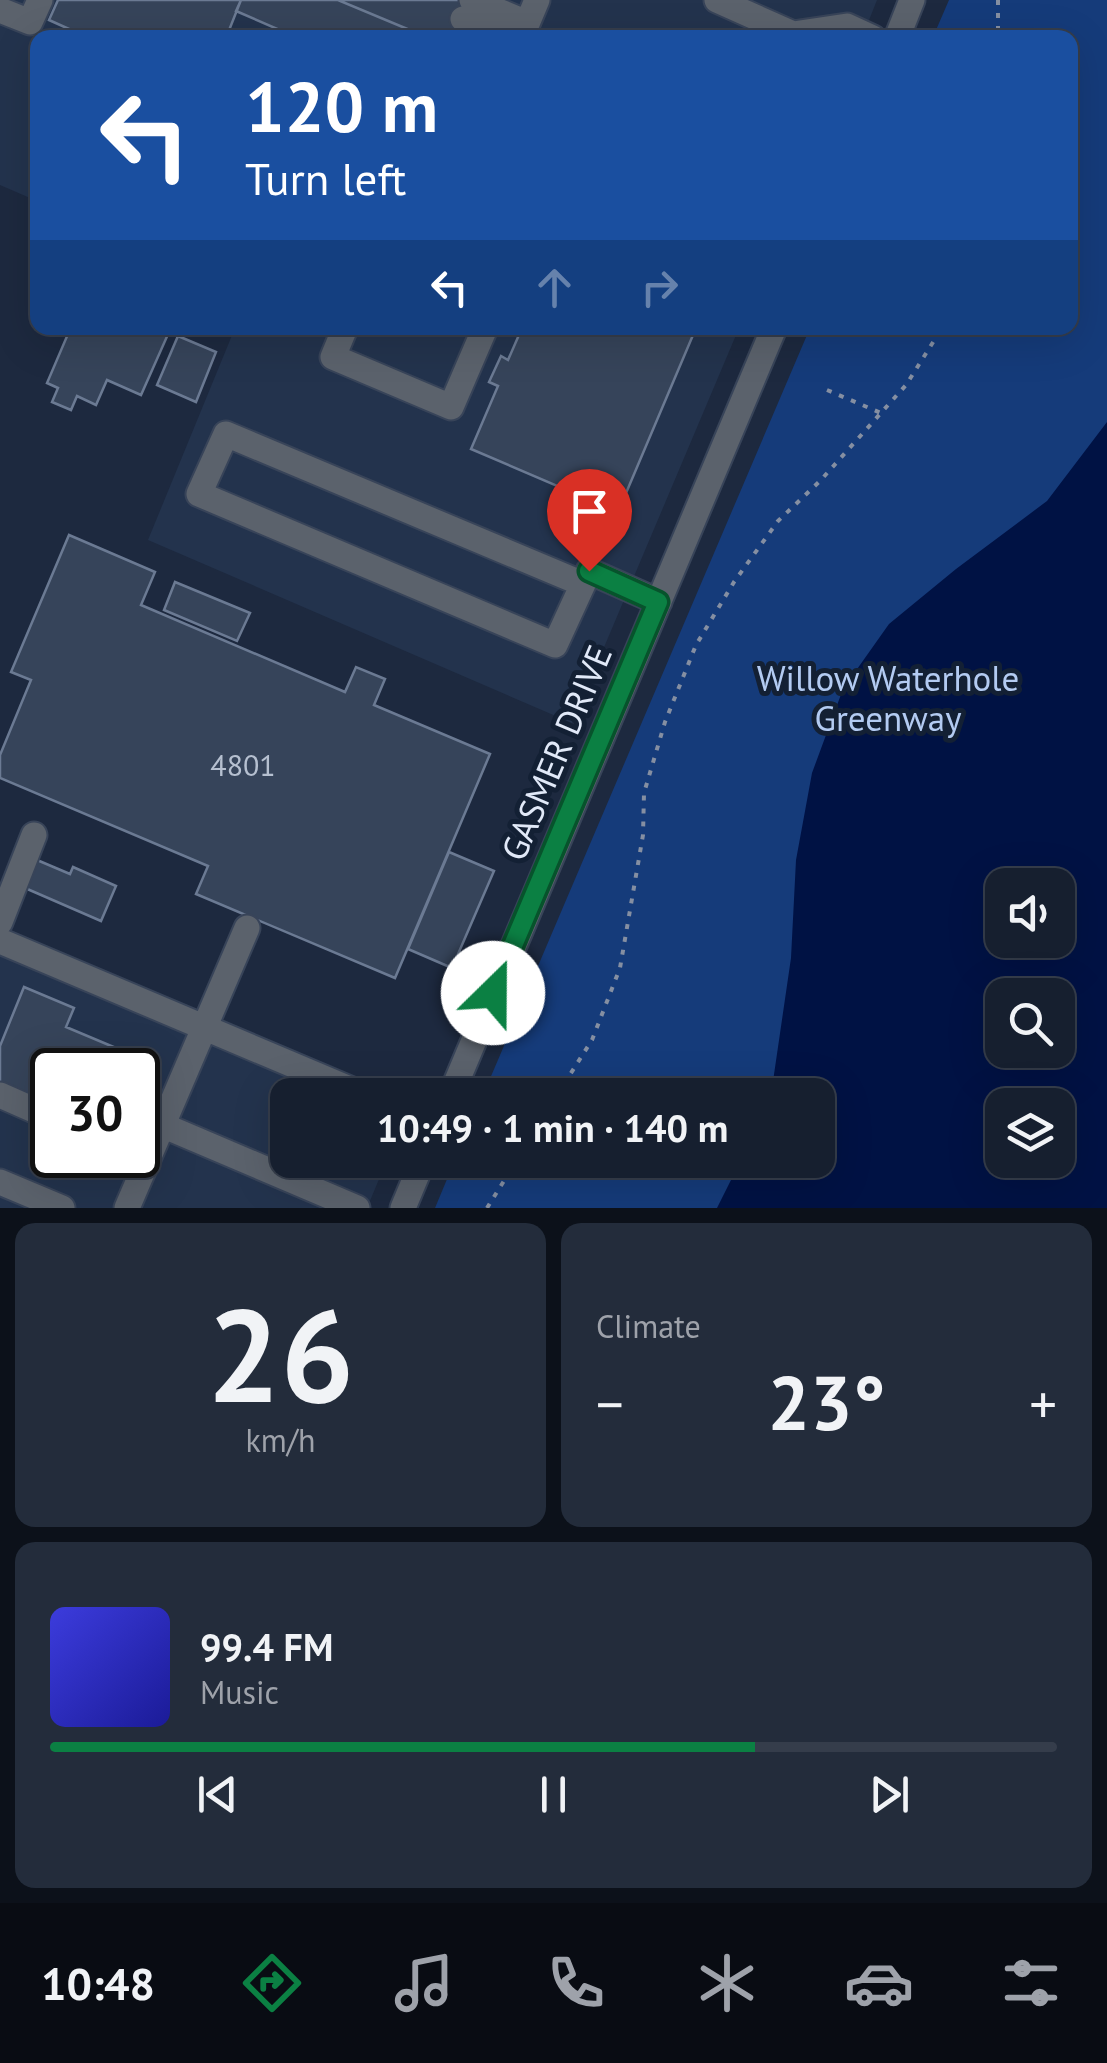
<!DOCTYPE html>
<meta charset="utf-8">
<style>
body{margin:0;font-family:"PT Sans",sans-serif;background:#232c3b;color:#f1f3f6;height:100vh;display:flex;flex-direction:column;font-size:38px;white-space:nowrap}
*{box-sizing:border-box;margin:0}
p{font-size:32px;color:#9ea2aa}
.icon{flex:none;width:55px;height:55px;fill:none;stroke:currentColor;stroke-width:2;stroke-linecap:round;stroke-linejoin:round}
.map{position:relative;height:1208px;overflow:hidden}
.side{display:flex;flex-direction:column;gap:15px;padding:15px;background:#0c111a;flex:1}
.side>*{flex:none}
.banner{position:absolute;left:30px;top:30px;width:1048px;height:305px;border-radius:20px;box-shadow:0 10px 40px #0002,0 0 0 2px #353d4b;background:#1a4fa0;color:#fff;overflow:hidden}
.buttons{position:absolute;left:985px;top:868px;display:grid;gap:20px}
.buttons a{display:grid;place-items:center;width:90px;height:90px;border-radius:20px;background:#161f2f;box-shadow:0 10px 40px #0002,0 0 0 2px #353d4b;font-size:50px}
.speed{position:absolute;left:30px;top:1048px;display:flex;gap:20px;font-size:50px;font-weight:700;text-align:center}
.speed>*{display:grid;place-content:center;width:130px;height:130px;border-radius:50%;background:#161f2f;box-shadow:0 10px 40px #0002,0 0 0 2px #353d4b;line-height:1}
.speed .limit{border:5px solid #111;border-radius:15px;background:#fff;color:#111}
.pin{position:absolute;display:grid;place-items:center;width:85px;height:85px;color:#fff;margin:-102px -42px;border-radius:50% 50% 50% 0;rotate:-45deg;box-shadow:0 0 10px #0007}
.pin .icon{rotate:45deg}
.me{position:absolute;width:110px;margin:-55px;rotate:23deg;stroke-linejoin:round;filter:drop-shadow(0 0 8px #0008)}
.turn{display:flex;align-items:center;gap:35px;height:210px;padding:0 50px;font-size:45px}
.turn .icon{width:130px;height:130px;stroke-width:2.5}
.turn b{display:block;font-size:70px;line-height:85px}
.lanes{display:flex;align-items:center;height:95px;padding:0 50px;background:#0003;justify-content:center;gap:50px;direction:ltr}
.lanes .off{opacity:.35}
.big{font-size:75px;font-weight:800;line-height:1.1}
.side .card{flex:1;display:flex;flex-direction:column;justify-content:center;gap:15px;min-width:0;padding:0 35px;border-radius:20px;background:#232c3b}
.side .dial{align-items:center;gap:0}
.dial b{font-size:130px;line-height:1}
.song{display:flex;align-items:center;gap:30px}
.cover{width:120px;height:120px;border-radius:15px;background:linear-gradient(135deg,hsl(240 70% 55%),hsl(240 70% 35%))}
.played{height:10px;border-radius:5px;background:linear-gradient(90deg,#0b8043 70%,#353d4b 70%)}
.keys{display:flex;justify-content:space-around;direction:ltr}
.heat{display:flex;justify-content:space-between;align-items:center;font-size:55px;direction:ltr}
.side .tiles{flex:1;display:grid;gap:15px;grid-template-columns:1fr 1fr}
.card:last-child{grid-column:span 2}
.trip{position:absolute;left:270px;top:1078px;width:565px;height:100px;border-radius:20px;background:#161f2f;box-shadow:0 10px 40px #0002,0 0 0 2px #353d4b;font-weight:800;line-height:100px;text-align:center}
.tab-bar{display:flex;height:160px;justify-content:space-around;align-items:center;background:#090c13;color:#9ea2aa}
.tab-bar .icon{width:70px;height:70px}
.tab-bar .current{color:#0b8043}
.tab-bar b{font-size:45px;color:#f1f3f6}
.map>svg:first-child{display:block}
</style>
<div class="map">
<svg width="1107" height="1208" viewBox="0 0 1107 1208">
<rect width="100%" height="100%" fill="#1d293f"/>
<!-- built -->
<path fill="#23334d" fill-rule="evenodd" d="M0,0H877L862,38H38L37,201L0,185Z
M235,328H739L572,723L148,540Z
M0,948L345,1095H288V1160H387L367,1208H0ZM52,1070H138V1155H52Z"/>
<!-- green -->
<path fill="#153b7a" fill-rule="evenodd" d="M949,0H1107V1208H435L455,1160H818V1095H483L810,328H1070V38L933,37ZM1002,885H1058V940H1002ZM1002,995H1058V1050H1002ZM1002,1105H1058V1160H1002Z"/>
<!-- water -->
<path fill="#001244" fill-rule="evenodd" d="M1107,422V1208H717L741,1160H818V1095H771L791,958L796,860L812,773L843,689L889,624L956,569L1047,501ZM1002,885H1058V940H1002ZM1002,995H1058V1050H1002ZM1002,1105H1058V1160H1002Z"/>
<!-- building -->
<path fill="#36445a" stroke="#6b7a93" stroke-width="2.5" d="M58,0H241L226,38H89L49,20Z
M241,0H338L429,38H298L236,11Z
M338,0H472L456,38H429Z
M54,328H159L169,332L141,395L107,380L96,405L77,396L71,410L52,402L58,388L47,383L68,334Z
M522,328H696L618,512L471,449L498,386L489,382L501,356L508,360Z
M178,336L216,352L196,402L157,385Z
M69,535L155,572L141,605L345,692L356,667L385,679L374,705L490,754L395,978L196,894L208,866L0,778V755L31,680L11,672Z
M175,582L250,613L237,641L164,610Z
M449,852L494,871L452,968L408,949Z
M37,860L70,874L73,867L116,886L101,921L25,888Z
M24,987L74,1008L66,1027L116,1048L106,1070H52V1084L44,1080L36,1100L0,1085V1046Z"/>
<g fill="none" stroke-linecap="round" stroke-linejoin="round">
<defs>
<path id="minor" d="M472,0L527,23
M717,0L793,34L847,26L873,38
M0,10L30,22L40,0
M463,19L509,38
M521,38L537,0
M897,38L912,0
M345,328L333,357L451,407L485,328
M583,584L226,434L199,494L555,645L589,571L659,602
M0,922L34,835
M0,941L364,1095
M0,1095L52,1118
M451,1095L774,328
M162,1125L357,1208
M0,1182L62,1208
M127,1208L247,928
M403,1208L423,1160"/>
</defs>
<!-- minor casing -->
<use href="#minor" stroke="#384459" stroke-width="29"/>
<!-- path -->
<path stroke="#858fa2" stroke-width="4" stroke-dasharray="5 8" stroke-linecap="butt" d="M998,0V38
M827,390L881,413
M557,1095L592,1040L620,968L643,835L644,793L665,722L696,645L734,582L778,521L820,481L906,385L942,328
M487,1208L517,1160"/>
<!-- minor -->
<use href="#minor" stroke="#5b626c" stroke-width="25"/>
</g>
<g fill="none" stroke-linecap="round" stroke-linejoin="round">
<defs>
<path id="route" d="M493,993L658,602L589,571"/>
</defs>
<!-- route casing -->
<use href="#route" stroke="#07532c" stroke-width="25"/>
<!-- route -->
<use href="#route" stroke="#0b8043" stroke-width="18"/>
</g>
<g text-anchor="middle" stroke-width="10" stroke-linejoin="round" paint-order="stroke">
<!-- number labels -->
<g font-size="30" fill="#b6c0d0">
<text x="243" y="776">4801</text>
</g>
<!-- park labels -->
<g font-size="35" fill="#b3cbf2" stroke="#132034">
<text x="888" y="691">Willow Waterhole<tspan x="888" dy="40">Greenway</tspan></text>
</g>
<!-- street labels -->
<g font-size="35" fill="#e1e9f8" stroke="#132034">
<text transform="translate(557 753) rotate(-67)" y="12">GASMER DRIVE</text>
</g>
</g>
</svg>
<div class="buttons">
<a><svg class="icon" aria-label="sound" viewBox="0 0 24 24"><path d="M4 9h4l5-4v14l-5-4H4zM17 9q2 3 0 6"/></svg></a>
<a><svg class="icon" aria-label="search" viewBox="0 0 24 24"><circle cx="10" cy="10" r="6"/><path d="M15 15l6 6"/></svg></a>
<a><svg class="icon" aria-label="layers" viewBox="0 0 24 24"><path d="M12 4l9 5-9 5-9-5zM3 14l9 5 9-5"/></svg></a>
</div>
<div class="speed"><div class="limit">30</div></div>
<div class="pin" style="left:589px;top:571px;background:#d93025"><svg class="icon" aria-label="arrive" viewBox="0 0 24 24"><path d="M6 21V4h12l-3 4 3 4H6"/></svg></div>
<svg class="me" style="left:493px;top:993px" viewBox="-20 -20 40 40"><circle r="19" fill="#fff"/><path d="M0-13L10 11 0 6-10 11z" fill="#0b8043"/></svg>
<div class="trip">10:49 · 1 min · 140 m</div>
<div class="banner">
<div class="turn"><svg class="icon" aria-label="left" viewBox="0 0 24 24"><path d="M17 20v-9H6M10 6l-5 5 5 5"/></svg><div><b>120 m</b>Turn left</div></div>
<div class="lanes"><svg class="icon" aria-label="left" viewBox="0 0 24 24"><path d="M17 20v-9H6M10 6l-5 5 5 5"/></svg><svg class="icon off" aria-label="ahead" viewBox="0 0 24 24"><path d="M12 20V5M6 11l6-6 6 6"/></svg><svg class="icon off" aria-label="right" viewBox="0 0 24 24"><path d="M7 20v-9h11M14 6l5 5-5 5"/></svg></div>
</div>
</div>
<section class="side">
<div class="tiles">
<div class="card dial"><b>26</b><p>km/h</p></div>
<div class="card"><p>Climate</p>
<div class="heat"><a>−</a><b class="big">23°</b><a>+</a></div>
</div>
<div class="card">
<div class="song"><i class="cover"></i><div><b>99.4 FM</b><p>Music</p></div></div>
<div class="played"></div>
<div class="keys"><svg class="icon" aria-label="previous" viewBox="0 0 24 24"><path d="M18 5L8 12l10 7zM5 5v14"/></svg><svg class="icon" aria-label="pause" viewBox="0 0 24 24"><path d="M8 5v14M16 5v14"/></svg><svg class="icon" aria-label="next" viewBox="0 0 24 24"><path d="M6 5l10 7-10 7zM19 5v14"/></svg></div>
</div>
</div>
</section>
<nav class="tab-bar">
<b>10:48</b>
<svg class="icon current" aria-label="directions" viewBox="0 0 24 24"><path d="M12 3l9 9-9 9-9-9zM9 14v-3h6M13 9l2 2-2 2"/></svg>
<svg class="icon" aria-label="music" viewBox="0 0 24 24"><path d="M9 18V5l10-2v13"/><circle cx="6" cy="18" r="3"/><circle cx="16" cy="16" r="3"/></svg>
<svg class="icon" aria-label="phone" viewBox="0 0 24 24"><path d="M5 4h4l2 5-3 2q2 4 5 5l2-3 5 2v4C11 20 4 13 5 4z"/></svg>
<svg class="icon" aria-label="climate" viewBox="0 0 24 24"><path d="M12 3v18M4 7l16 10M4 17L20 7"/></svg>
<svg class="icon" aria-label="car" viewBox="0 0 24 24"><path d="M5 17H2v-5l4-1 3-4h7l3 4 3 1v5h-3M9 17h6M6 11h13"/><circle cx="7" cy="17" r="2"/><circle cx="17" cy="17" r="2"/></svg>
<svg class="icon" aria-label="filters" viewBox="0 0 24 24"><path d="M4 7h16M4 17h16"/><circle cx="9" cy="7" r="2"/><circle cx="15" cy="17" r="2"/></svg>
</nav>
